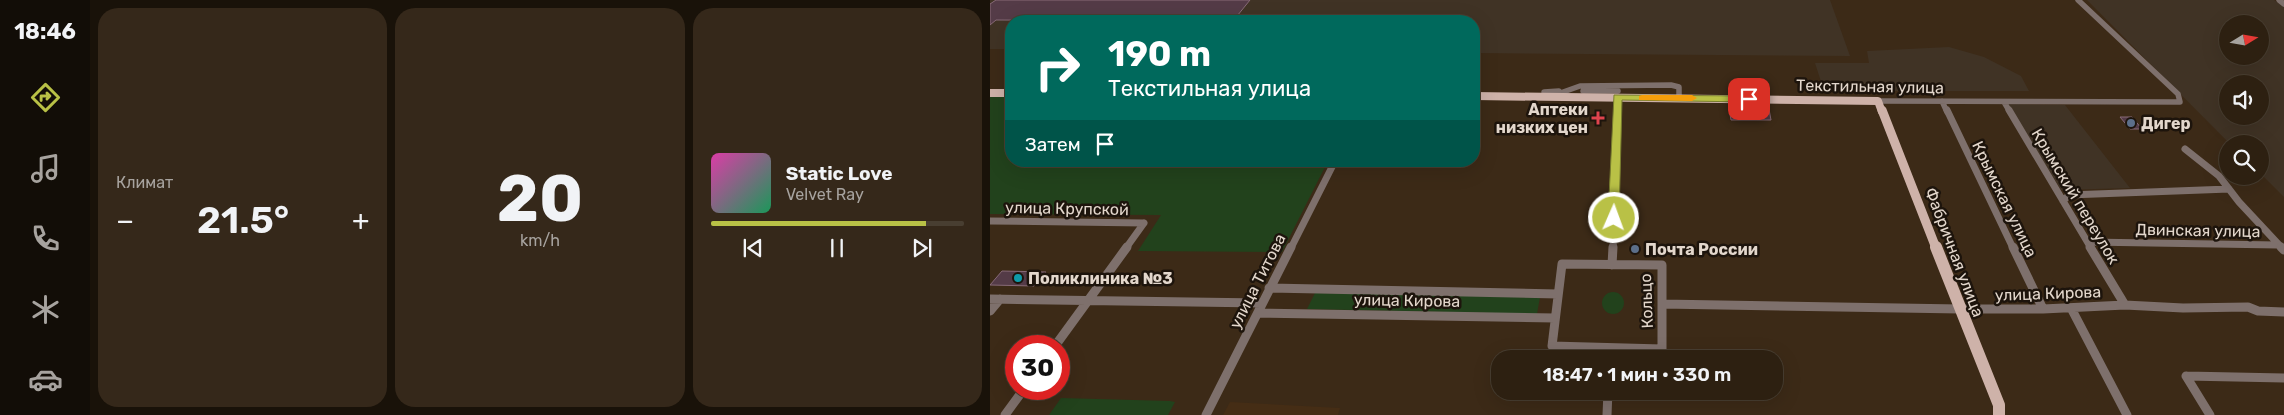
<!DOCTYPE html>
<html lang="ru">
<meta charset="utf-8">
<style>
body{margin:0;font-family:Rubik,sans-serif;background:#35281a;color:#f1f3f6;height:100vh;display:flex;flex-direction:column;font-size:19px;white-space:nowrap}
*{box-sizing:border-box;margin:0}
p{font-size:16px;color:#a7a39f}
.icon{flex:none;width:28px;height:28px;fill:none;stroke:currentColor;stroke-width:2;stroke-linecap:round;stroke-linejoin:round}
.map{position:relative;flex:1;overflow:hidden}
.side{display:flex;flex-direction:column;gap:8px;padding:8px;background:#191209;width:900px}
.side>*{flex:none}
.banner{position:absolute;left:15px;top:15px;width:475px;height:152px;border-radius:20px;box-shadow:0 5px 20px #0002,0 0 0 1px #483e31;background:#00695c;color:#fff;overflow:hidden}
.needle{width:32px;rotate:79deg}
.buttons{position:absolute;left:1229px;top:15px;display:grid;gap:10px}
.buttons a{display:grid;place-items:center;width:50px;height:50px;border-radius:50%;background:#2d2011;box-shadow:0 5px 20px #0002,0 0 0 1px #483e31;font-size:25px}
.speed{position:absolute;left:15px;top:335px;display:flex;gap:10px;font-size:25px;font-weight:700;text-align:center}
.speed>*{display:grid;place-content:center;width:65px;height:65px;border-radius:50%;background:#2d2011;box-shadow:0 5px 20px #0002,0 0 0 1px #483e31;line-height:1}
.speed .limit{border:8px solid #d22;background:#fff;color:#111}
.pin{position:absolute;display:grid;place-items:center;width:42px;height:42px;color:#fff;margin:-21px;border-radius:10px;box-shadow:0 2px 8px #0006}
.me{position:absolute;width:55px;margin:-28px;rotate:2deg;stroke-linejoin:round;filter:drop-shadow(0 0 4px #0008)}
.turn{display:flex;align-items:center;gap:18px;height:105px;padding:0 20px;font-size:22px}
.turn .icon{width:65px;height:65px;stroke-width:2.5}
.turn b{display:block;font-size:35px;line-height:42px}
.then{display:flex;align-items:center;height:48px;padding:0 20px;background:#0003;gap:10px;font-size:19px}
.big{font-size:38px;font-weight:600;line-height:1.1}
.side .widget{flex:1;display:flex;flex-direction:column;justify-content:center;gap:8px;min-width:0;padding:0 18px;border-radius:20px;background:#35281a}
.side .dial{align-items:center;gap:0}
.dial b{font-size:65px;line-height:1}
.song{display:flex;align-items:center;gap:15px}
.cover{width:60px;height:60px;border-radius:8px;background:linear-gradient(135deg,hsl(320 70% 55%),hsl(150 70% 35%))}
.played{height:5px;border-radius:2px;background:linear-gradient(90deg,#b9c146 85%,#483e31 85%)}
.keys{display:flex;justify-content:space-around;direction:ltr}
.heat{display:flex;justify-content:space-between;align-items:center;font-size:28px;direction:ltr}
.side .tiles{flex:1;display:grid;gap:8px;grid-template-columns:repeat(3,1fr)}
.trip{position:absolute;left:501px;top:350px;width:292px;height:50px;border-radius:20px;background:#2d2011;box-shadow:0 5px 20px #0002,0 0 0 1px #483e31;font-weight:600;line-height:50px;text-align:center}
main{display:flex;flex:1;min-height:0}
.tabs{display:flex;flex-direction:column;width:90px;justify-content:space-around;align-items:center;background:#120d07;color:#a7a39f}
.tabs .icon{width:35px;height:35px}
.tabs .current{color:#b9c146}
.tabs b{font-size:22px;color:#f1f3f6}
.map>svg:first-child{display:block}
</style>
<main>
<nav class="tabs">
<b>18:46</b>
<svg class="icon current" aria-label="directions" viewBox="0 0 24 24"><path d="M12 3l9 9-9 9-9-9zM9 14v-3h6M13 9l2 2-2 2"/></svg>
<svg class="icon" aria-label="music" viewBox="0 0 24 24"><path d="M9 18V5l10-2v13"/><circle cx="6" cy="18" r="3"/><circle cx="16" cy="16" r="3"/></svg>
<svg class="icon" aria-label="phone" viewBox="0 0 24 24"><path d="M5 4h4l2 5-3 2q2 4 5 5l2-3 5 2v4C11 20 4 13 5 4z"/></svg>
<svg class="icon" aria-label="climate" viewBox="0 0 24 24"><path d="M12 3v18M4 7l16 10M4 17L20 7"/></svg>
<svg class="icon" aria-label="car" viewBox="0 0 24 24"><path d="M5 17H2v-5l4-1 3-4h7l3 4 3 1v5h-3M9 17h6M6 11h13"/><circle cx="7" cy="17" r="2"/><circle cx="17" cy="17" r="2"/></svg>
</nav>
<section class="side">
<div class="tiles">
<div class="widget"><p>Климат</p>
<div class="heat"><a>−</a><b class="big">21.5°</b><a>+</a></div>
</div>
<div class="widget dial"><b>20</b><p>km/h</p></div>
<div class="widget">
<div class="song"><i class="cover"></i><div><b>Static Love</b><p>Velvet Ray</p></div></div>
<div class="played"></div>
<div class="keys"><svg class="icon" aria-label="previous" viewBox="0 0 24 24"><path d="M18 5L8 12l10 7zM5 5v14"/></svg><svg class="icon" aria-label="pause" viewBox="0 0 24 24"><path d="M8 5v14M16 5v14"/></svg><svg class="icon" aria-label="next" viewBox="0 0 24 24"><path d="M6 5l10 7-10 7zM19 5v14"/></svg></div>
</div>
</div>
</section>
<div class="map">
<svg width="1294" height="415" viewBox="0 0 1294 415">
<rect width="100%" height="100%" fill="#3c2a17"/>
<!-- industrial -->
<path fill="#403325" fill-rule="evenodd" d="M0,0H840L860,56L484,53V21H21V49H0Z
M1097,0H1284L1294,7V197L1270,173V144H1240ZM1238,24H1270V56H1238ZM1238,84H1270V116H1238Z
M959,47L994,57L1031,76L1039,91H834L825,63H879L877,51Z
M1018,104L1075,105L1140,188L1071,190Z"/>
<!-- built -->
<path fill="#452d15" d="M240,402L350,408L348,415H233Z"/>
<!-- green -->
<path fill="#22421c" d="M0,96H21V161H338L292,252L148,251L171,215L0,214Z
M612 303a11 11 0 1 1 22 0a11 11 0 1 1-22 0Z
M325,293L550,297L547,314L317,309Z
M71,398L180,401L185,402L178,415H59Z"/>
<!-- building -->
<path fill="#543b47" stroke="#876a77" d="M6,0H260L243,21L6,20L0,25V4Z
M739,109H747L748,112H774V109H779L781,120H741Z
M1130,117H1142L1152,129H1140Z
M12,271L56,272L44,286L0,285Z"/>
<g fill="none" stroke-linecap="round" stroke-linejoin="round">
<!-- minor-far2 -->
<path stroke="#7e706c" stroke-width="5.5" d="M1289,0L1294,4
M593,91H628
M554,92L569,91
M562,96L590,86L681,85L689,87V98
M888,101L1190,102L1188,94L1088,0
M952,101L957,112
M1014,102L1020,112
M628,112V98"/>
<!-- minor-far1 -->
<path stroke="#7e706c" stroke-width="7" d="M957,110L1023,248
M1019,110L1101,248
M1195,149L1229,176L1249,202L1292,248
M1073,201L1079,195L1239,189
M0,221L154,223
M1098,242L1288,245
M136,248L154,223
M301,248L345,161
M623,248L628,110"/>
<!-- minor -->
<path stroke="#7e706c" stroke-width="9" d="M1023,247L1053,309
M1100,247L1135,305
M1291,247L1294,250
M572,264L672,265V349L562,346Z
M622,265L623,247
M279,288L568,294
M0,299L272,303
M672,304L970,309H1053L1135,305L1193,308L1258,307L1268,311L1294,312
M1081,308L1137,415
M0,311L10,299
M268,313L565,318
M65,346L137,247
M620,348V359
M1196,376L1294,378
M1196,376L1220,415
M15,415L34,389
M216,415L301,247
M617,415L618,391"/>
<!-- major-far2 -->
<path stroke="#ceb2a9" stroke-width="8" d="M0,93H21
M484,96L888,101L892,112"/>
<!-- major-far1 -->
<path stroke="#ceb2a9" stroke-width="9" d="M892,110L946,248"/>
<!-- major -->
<path stroke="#ceb2a9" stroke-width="12" d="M946,247L1009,405V415"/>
</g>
<!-- route -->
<path fill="#b9c146" stroke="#787d2e" d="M624,95L759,96L764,99L759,102L632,100L629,218L624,222L618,218Z"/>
<!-- slow -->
<path fill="#f59e0b" d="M652,95H702L707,98L702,101L649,100V96Z"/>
<!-- markers -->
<path fill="#e0444e" stroke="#1d140c" stroke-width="2" d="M605.5 110.5h5v5h5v5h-5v5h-5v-5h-5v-5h5z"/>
<g fill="#5c6f8a" stroke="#1d140c" stroke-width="2">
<circle cx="1141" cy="123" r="5"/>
<circle cx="645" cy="249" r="5"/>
</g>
<circle fill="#0f9aa8" stroke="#1d140c" stroke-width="2" cx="28" cy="278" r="5"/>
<g text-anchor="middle" stroke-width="5" stroke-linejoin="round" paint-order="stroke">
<!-- street labels -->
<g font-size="16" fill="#e3d7cc" stroke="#1d140c">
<text transform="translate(880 86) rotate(1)" y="6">Текстильная улица</text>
<text transform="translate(1086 196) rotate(59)" y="6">Крымский переулок</text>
<text transform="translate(1015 199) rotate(64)" y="6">Крымская улица</text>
<text transform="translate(77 208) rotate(1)" y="6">улица Крупской</text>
<text transform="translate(1208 230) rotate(1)" y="6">Двинская улица</text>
<text transform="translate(965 252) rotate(69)" y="6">Фабричная улица</text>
<text transform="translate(267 281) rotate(-63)" y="6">улица Титова</text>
<text transform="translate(1058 293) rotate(-2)" y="6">улица Кирова</text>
<text transform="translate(417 300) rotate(1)" y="6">улица Кирова</text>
<text transform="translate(656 301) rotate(-92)" y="6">Кольцо</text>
</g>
<!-- poi labels -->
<g font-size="16" font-weight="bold" fill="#e3d7cc" stroke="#1d140c" text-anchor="start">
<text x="598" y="115" text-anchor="end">Аптеки<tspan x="598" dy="18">низких цен</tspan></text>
<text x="1151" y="129">Дигер</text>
<text x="655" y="255">Почта России</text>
<text x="38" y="284">Поликлиника №3</text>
</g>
</g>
</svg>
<div class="buttons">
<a><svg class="needle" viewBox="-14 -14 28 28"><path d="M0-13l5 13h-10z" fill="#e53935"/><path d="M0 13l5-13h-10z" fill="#a7a39f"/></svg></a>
<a><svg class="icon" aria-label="sound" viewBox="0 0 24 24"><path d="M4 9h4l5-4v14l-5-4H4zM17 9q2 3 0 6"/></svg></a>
<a><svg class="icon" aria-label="search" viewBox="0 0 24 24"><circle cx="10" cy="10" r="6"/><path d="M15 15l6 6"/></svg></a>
</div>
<div class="speed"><div class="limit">30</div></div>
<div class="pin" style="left:759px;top:99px;background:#d93025"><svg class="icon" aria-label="arrive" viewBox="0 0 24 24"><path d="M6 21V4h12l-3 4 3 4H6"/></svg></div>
<svg class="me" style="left:624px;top:218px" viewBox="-20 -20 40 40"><circle r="17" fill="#b9c146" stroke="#fff" stroke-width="3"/><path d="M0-11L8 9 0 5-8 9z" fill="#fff"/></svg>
<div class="trip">18:47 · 1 мин · 330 m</div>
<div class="banner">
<div class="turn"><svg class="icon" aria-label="right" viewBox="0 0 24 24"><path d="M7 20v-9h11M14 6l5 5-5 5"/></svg><div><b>190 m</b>Текстильная улица</div></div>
<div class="then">Затем<svg class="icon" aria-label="arrive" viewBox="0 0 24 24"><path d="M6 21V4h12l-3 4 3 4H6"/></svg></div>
</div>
</div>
</main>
